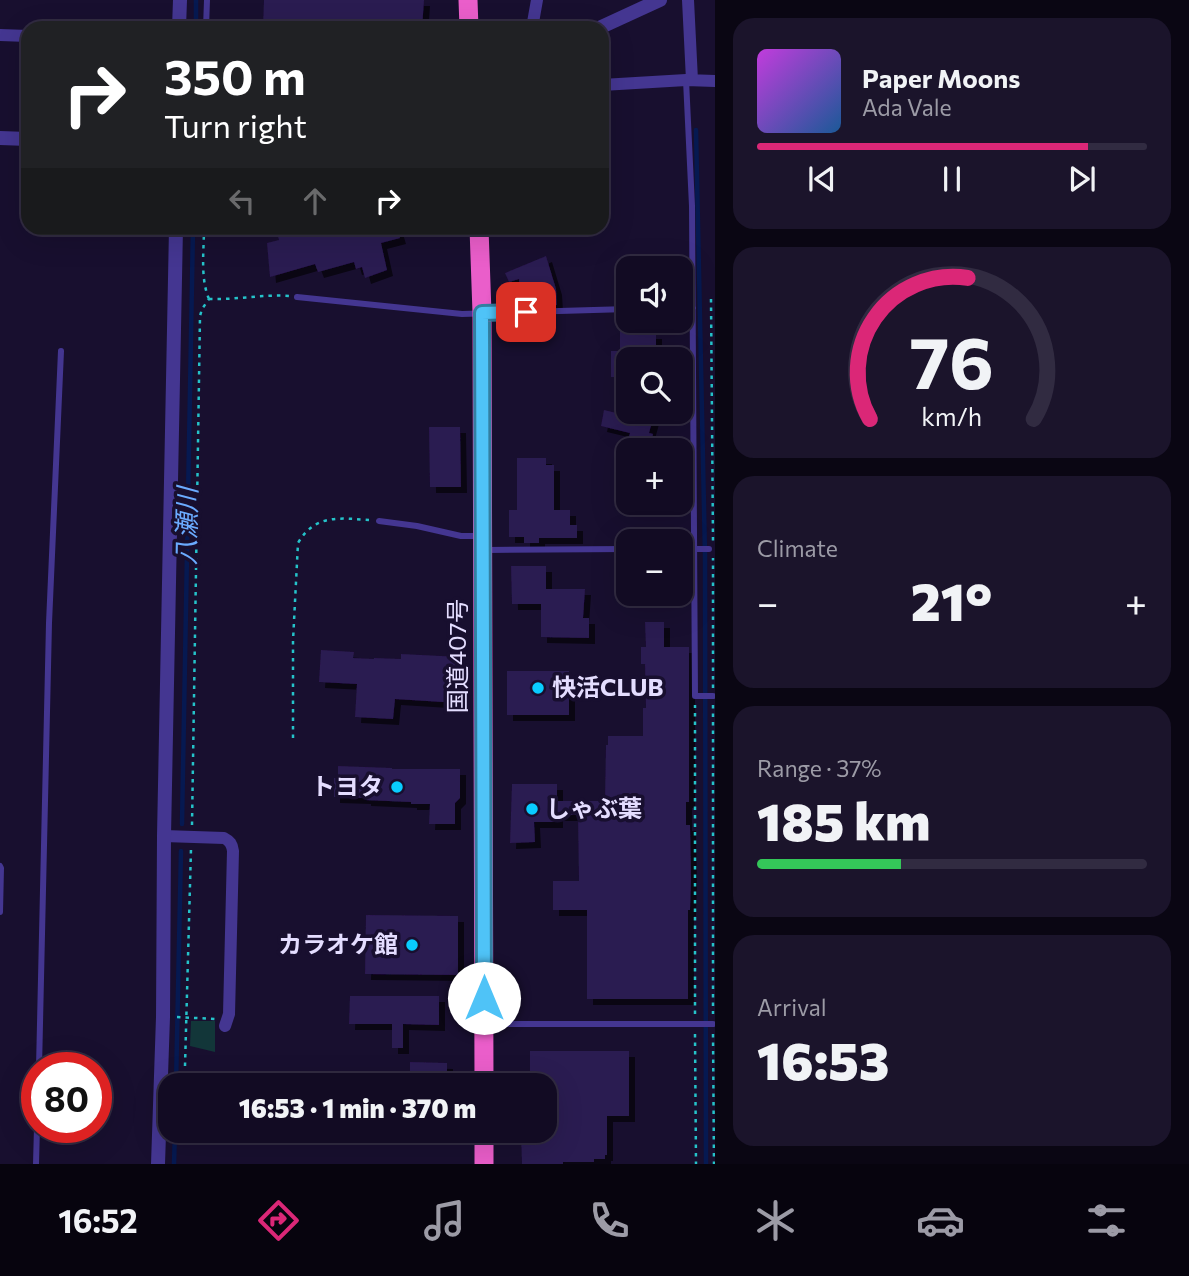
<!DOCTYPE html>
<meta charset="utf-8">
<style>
body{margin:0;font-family:Commissioner,"Noto Sans JP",sans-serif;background:#1b142b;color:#f1f3f6;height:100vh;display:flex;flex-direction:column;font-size:26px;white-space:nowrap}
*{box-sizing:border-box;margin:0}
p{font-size:23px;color:#9c9ba6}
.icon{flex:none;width:38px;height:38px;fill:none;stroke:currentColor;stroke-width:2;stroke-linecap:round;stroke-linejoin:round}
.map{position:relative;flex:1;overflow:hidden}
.details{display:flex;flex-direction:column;gap:18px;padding:18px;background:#0a0613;width:474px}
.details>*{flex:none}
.guide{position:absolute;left:21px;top:21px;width:588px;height:214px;border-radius:21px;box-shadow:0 7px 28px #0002,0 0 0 2px #312b41;background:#202124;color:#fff;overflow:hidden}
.controls{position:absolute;left:616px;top:256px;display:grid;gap:14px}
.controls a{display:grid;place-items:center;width:77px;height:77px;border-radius:14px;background:#120b23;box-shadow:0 7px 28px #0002,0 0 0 2px #312b41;font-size:35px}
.speed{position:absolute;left:21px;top:1052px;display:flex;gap:14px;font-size:35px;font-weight:700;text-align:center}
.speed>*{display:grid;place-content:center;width:91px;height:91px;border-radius:50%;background:#120b23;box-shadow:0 7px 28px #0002,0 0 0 2px #312b41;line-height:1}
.speed .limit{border:10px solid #d22;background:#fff;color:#111}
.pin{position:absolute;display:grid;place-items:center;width:60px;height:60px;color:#fff;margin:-30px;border-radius:14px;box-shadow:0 4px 10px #0006}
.me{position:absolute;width:77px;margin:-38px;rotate:0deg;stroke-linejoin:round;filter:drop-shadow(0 0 5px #0008)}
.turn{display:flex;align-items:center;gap:24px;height:147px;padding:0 28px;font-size:32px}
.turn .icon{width:91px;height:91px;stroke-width:2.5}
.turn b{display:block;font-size:49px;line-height:60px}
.lanes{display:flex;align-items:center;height:66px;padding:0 28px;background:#0003;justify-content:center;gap:35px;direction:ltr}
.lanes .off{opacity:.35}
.big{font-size:52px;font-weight:800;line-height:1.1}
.details .widget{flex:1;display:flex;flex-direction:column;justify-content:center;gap:10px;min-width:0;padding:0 24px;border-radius:21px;background:#1b142b}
.details .dial{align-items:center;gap:0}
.dial svg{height:182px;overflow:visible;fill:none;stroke:#312b41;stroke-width:7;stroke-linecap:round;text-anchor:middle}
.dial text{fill:#f1f3f6;stroke:none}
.song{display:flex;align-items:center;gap:21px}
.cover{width:84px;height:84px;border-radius:10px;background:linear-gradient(135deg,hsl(290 70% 55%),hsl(210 70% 35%))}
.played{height:7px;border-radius:4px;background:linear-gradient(90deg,#db2777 85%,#312b41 85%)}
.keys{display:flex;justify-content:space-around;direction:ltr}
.heat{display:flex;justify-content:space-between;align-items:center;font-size:38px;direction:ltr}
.charge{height:10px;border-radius:5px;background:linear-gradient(90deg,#34c759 37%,#312b41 0)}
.trip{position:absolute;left:158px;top:1073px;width:399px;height:70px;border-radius:21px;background:#120b23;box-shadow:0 7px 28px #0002,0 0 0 2px #312b41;font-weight:800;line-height:70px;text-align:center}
.menu{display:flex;height:112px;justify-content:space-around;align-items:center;background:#07040e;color:#9c9ba6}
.menu .icon{width:49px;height:49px}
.menu .current{color:#db2777}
.menu b{font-size:32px;color:#f1f3f6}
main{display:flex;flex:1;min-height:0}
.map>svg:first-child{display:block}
</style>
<main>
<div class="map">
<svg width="715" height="1164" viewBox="0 0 715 1164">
<defs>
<filter id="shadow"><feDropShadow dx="6" dy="6" stdDeviation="0" flood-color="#0009"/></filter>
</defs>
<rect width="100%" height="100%" fill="#180f2f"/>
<!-- green -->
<path fill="#123639" d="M191,1021H215V1052L190,1046Z"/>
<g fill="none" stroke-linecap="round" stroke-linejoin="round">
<!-- stream -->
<path stroke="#061951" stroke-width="4.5" d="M196,28V0
M696,130L705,555L706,1164
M182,824L193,228
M176,1085L181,851
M174,1164L175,1130"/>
</g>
<!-- building -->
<path fill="#2b1a51" filter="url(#shadow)" d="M264,0H424L422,28H263Z
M276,228H397L400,238L381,243L387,270L365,278L362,267L356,269L354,262L318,272L315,264L270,277L267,243L279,240Z
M546,256L556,289L557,305L520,306L519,279L509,282L505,273Z
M620,329H640V333H656V359H628V377H611V351H620Z
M604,410L633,417L635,411H655L649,433L653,434L649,450H625L630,433L601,426Z
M429,427H460L461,487H430Z
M517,458H546V465H554V510H570V525H577V538H539V543H524V537H509V510H517Z
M511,566H546V589H585L583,618H589V638L541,637V604H512Z
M645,622H664V647H689V802H686V825H690L691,879L690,910H688V999H587V910H553V881H579L578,815H557V822H534L535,842L510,843L512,784H557V801H605L606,745H608V736H643V708H646L645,664H641V647H646Z
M321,650L354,652L353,658L374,659V658L401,659V654L461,657L459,703L395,699L393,719L355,717L357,684L319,682Z
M507,671H569V715H507Z
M338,766L392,768V769H460V798L455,803V824H429L430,804H411V802L365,800V798L334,797V778H338Z
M366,915L458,916V975L365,974Z
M350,996H439V1025L403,1024V1048H392V1024H349Z
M530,1051H629V1116H607V1155H605V1159H594V1162H563V1164H522L521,1134H549V1106H544V1085H530Z
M410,1062L447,1063V1082L410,1081Z"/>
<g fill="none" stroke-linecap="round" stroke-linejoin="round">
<!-- path -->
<path stroke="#25c3ca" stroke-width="2.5" stroke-dasharray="3.5 5" stroke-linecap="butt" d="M204,228C204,250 200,278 209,299
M209,299C236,300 263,294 290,296
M711,299L713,541
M713,688V558
M713,705V1014
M293,738V641L298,543C315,514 339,518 369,520
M192,825L200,316L202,309L209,299
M695,1014V705
M177,1017L215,1019
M695,1034L696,1164
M713,1034L714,1164
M185,1066L191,849"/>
<!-- service -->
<path stroke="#443691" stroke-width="6" d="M206,28L207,0
M686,80L692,206L695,696H713
M297,297L462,314L628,309
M681,308H693
M379,521L417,526L461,536H480
M681,549H709
M487,550L628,549
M0,866L1,868L0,912
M486,1024H713
M39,1068L49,623L61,351
M36,1164L37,1127"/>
<!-- minor -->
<path stroke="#443691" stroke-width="12" d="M688,0L692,80
M532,28L537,0
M0,35L28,36
M602,85L686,80L715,81
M164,836L224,838C230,841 232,844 233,851L229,1014L225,1026"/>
<!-- tertiary -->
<path stroke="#443691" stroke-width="14" d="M179,28L180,0
M599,28L660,0
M0,138L28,139
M158,1164L163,1017L164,836L176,228"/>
<!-- trunk -->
<path stroke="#ea5eca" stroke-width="19" d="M468,0L469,28
M479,228L482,313L484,1085
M484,1130V1164"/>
</g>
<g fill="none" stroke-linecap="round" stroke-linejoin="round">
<defs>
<path id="route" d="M484,998L482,313L526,312"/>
</defs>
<!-- route casing -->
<use href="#route" stroke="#337fa1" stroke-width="18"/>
<!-- route -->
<use href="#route" stroke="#4fc3f7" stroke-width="12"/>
</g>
<!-- markers -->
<g fill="#09ccff" stroke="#180f2f" stroke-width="2.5">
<circle cx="538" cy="688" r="7"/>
<circle cx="397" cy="787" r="7"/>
<circle cx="532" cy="809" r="7"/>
<circle cx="412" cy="945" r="7"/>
</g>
<g text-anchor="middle" stroke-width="7" stroke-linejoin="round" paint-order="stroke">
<!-- street labels -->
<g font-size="24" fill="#e4ddff" stroke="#180f2f">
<text transform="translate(458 656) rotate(-90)" y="8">国道407号</text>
</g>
<!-- poi labels -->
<g font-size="24" font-weight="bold" fill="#e4ddff" stroke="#180f2f" text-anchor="start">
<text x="552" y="696">快活CLUB</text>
<text x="383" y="795" text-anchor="end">トヨタ</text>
<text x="546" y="817">しゃぶ葉</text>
<text x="398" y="953" text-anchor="end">カラオケ館</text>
</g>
<!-- water labels -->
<g font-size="26" font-style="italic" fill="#6babff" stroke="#180f2f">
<text transform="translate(187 526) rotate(-89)" y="9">八瀬川</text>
</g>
</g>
</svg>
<div class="controls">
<a><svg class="icon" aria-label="sound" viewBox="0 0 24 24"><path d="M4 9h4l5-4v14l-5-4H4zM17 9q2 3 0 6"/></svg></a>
<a><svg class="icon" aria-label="search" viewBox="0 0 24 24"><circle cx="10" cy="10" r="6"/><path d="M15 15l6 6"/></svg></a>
<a>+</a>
<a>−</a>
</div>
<div class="speed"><div class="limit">80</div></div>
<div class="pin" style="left:526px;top:312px;background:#d93025"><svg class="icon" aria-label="arrive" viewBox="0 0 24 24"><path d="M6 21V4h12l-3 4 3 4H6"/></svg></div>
<svg class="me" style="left:484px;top:998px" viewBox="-20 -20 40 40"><circle r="19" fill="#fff"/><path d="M0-13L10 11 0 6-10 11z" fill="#4fc3f7"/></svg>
<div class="trip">16:53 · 1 min · 370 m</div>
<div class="guide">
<div class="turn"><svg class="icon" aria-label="right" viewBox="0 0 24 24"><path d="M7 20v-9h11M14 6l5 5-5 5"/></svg><div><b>350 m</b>Turn right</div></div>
<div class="lanes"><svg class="icon off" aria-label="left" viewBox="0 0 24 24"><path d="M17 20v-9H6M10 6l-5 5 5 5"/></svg><svg class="icon off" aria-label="ahead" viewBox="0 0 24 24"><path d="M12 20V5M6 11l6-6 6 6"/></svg><svg class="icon" aria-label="right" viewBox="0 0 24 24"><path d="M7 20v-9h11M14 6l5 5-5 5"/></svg></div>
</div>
</div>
<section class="details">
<div class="widget">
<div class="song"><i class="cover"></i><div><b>Paper Moons</b><p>Ada Vale</p></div></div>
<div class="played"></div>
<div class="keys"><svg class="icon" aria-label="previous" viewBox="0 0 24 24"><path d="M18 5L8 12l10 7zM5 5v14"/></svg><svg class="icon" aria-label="pause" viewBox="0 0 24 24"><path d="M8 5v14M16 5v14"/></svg><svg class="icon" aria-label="next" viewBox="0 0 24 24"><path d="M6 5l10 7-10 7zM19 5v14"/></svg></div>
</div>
<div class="widget dial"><svg viewBox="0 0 100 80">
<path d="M14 69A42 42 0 1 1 86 69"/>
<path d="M14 69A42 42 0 0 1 57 7" stroke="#db2777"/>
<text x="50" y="56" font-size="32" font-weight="700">76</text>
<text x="50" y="72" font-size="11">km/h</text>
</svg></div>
<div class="widget"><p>Climate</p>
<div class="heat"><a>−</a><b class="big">21°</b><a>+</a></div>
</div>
<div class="widget"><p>Range · 37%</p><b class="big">185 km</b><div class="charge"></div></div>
<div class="widget"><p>Arrival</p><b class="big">16:53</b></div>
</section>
</main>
<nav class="menu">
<b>16:52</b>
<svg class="icon current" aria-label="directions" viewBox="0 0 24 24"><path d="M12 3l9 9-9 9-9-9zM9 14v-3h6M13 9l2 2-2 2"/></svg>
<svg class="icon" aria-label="music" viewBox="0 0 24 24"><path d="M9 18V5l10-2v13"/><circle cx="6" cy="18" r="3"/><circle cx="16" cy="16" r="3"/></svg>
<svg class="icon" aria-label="phone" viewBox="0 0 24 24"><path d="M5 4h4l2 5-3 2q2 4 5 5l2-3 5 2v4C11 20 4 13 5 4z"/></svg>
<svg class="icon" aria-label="climate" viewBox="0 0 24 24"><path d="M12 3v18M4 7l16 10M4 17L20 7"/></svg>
<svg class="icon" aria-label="car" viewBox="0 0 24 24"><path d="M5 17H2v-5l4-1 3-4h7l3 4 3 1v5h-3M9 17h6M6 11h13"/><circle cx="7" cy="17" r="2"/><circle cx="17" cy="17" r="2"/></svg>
<svg class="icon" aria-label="filters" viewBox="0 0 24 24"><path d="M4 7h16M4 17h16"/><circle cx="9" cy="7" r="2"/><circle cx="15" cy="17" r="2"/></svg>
</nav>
